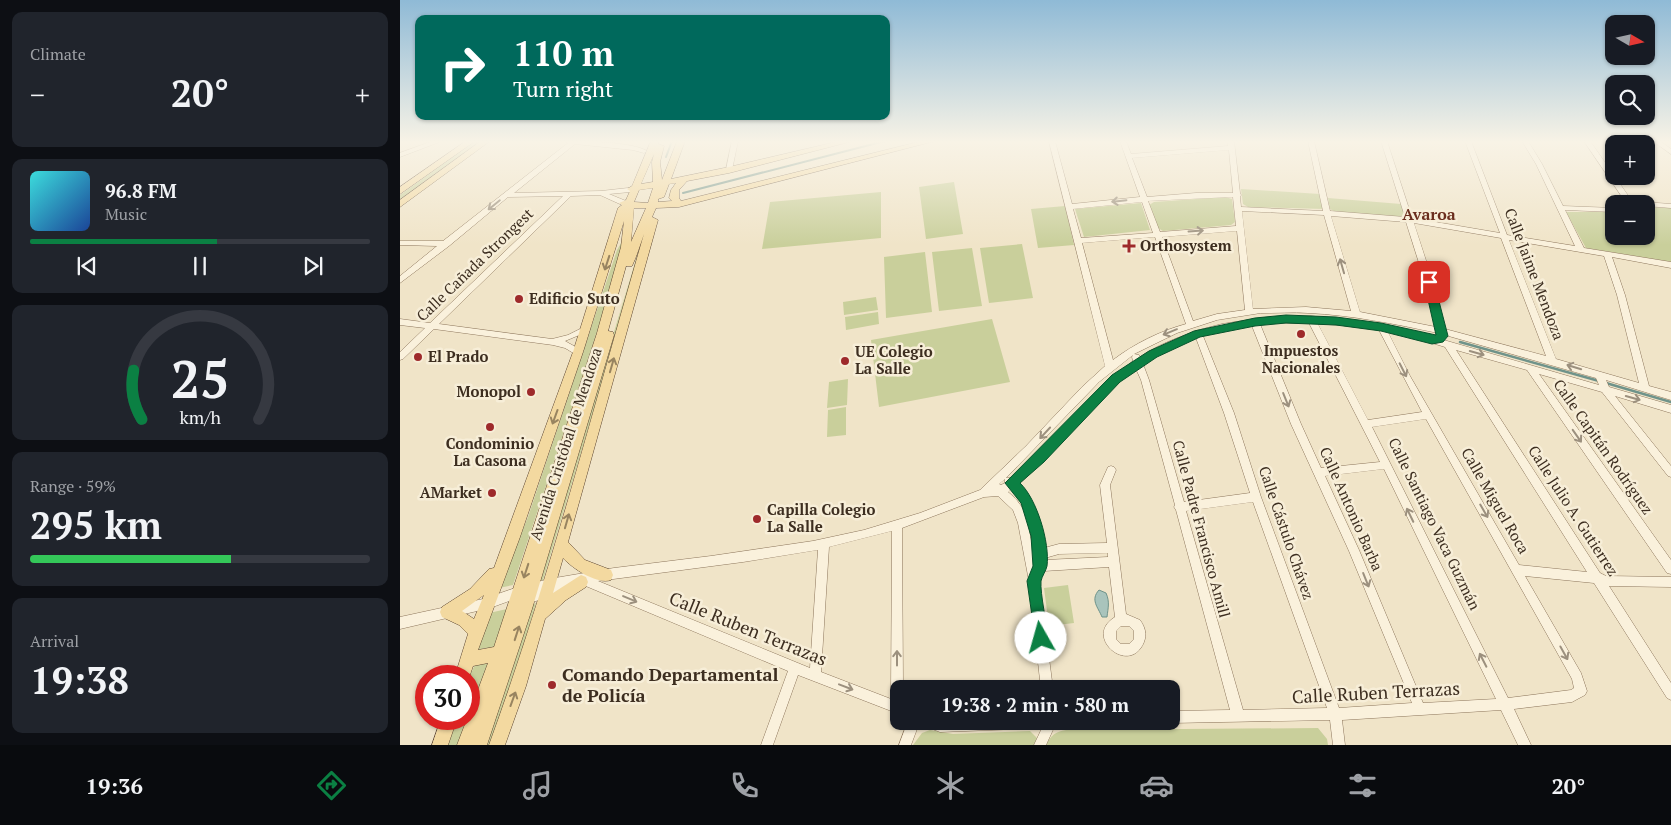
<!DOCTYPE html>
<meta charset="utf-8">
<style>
body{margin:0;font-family:"PT Serif",serif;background:#20242c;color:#f1f3f6;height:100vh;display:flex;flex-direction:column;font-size:19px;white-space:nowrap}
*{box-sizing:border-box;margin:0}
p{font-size:16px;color:#9ea1a6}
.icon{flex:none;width:28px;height:28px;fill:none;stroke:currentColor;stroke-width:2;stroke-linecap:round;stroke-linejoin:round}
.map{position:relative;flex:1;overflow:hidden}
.panel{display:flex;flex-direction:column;gap:12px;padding:12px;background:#0d0f14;width:400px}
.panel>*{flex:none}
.banner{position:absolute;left:15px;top:15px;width:475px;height:105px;border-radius:10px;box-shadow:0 1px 4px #0004;background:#00695c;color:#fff;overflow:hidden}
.needle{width:32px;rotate:99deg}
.buttons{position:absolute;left:1205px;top:15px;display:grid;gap:10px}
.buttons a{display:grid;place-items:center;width:50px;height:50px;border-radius:10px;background:#171b24;box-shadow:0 1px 4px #0004;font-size:25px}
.speed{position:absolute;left:15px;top:665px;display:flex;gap:10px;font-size:25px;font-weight:700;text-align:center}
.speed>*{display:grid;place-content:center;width:65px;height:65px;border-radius:50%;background:#171b24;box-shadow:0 1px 4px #0004;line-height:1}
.speed .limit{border:8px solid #d22;background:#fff;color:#111}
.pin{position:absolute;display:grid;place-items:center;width:42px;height:42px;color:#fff;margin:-21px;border-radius:10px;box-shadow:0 2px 8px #0006}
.me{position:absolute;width:55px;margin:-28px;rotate:353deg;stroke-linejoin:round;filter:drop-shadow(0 0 4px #0008)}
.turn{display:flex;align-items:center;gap:18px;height:105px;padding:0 15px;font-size:22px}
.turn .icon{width:65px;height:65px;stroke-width:2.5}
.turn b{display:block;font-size:35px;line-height:42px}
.big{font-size:38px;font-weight:700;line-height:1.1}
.panel .tile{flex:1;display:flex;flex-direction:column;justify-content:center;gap:8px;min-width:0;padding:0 18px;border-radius:10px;background:#20242c}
.panel .dial{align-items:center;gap:0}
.dial svg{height:130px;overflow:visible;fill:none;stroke:#363941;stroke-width:7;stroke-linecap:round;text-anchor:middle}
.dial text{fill:#f1f3f6;stroke:none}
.song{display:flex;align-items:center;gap:15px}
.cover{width:60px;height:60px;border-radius:8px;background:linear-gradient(135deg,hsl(180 70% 55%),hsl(220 70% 35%))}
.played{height:5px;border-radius:2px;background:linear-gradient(90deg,#0b8043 55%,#363941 55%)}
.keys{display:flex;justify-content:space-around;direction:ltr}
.heat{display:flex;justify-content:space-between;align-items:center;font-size:28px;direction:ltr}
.charge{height:8px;border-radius:4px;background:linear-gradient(90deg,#34c759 59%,#363941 0)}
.trip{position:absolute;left:490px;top:680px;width:290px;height:50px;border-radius:10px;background:#171b24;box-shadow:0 1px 4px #0004;font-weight:700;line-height:50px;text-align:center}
.dock{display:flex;height:80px;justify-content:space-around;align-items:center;background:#090b0e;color:#9ea1a6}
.dock .icon{width:35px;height:35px}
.dock .current{color:#0b8043}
.dock b{font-size:22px;color:#f1f3f6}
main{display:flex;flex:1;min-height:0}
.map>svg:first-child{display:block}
</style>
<main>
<section class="panel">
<div class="tile"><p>Climate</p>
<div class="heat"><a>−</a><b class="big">20°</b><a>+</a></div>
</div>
<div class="tile">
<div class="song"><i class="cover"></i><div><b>96.8 FM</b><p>Music</p></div></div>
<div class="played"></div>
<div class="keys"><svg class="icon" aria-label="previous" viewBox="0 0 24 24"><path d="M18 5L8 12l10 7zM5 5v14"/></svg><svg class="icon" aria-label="pause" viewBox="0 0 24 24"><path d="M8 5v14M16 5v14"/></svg><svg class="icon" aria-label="next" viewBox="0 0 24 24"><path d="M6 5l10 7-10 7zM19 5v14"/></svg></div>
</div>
<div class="tile dial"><svg viewBox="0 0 100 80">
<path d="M14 69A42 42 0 1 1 86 69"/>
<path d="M14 69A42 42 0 0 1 9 39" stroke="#0b8043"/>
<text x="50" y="56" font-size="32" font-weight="700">25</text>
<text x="50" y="72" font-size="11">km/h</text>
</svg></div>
<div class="tile"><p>Range · 59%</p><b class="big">295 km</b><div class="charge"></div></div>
<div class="tile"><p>Arrival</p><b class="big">19:38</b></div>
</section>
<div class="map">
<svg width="1271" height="745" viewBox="0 0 1271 745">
<rect width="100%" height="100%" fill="#f0e4c8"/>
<!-- green -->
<path fill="#c9cf9b" d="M75,141L81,142L5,198L0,199V195Z
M554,182L563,234L526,239L519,187Z
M841,189L920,194L924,209L848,207L843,204Z
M481,192V238L362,249L370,202Z
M825,197L832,199L835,222L831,225L763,231L758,228L749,205L754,202Z
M928,198L1001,204L1005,216L1003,217L936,212L930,209Z
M741,203L750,230L684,237L675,209Z
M665,206L674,245L638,248L631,209Z
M1246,207L1271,208V262L1186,248L1166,212H1214V236H1246Z
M223,240L216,275L113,585L99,588L128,517L217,250Z
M244,242L143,580L138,582L241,243Z
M622,244L633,298L589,303L580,248Z
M572,248L582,306L539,311L532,252Z
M525,252L532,312L486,318L484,257Z
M476,297L478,310L444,315L443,302Z
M478,312L479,324L446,330L445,317Z
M592,319L610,382L479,407L471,340Z
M448,379L447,405L427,408L429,382Z
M446,407V435L427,437L428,410Z
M668,585L674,623L649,626L644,588Z
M136,603L113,684L91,745H85L131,605Z
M107,609L95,648H84L77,652L89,613Z
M87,662L88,667L59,745H48L57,719H69C69,701 65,681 75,665Z
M918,728L927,739L928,745H646C651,735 655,732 666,730Z
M530,730L553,734L630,731L637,738L634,745H513L522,733Z"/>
<!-- water -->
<path fill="#a9c4bc" stroke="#6f938a" d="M699,590L706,593C710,602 708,608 707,617H702C698,607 690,600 699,590Z"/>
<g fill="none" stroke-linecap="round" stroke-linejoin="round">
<!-- stream-far1 -->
<path stroke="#6f938a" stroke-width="2" d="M266,157L272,141
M283,193L485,141"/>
<!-- stream -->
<path stroke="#6f938a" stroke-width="2.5" d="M1060,342L1199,381
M1206,383L1271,402"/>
<defs>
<path id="minor" d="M33,141H42L0,157V153Z
M165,141C183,141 233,142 247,151L244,153L233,150L175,144L114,193L201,191L228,188H230V192L209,194L226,201V205H222L200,195L171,196L39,324L152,339L168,335L186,326L190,329L189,331L165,341L181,350L182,352L181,354H175L165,348L153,345L34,329L3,359L0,360V352L25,328L0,325V319L30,323L163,196L108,197L49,246L0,283V276L37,246L0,245V241H43L168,143Z
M332,141H338L332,170L329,172L326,170Z
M649,141H655L672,204L740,197L720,141H726L731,154L828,146V141H834L840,193L841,195L840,197L841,207L923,211L908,141H914L930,211L1005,217L981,141H987L1012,218L1100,233L1065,141H1071L1107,235L1175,246L1136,164L1122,141H1128L1142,164L1163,206L1214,208V212L1165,210L1184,248L1271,262V268L1212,257L1225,295L1249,386L1271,392V400L1206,380L1209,387L1271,405V413L1215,396L1271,466V477L1268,476L1202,392L1139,374L1271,560V574L1267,573L1127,370L1056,350L1200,573L1206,576L1271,577V587L1209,586L1271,683V700L1267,698L1194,583L1125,576L1181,673L1187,691L1185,695L1172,702L1114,709L1131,745H1118L1101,710L942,720L945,745H933L930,720L771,723L767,721H771V711L830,710L776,510L774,507L775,505L741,380L736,369C691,400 661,448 619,484C635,499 643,526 644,548L659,544L707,543L700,485L708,467L711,466L714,467L716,470L710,485L726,614L740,620C745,627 747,634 744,642C730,677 682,637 715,617L709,567L644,571L639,581L653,689H641L629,581L618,523L613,510L598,496L584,497L502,528L503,689H499V714L398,675L373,745H361L388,671L181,584L173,585L172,591L168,592L125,604L121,603L120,597L90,608L0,629V617L83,599L118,587L149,579L214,568L311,556L413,541L464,530L520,513L580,490L626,446L682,387L705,366ZM829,150L833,193H796L747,197L732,158ZM833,197L836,226L760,232L748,201ZM742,202L753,233L681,238L673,209ZM842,211L924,215L951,311L906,307L853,309ZM931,216L1006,222L1025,282L1036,327L960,312ZM1014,223L1101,238L1146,356L1045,329L1033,282ZM837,231L845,310L817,314L793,321L762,237ZM755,237L786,324C760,331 734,344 713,360L682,243ZM1109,240L1204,256L1217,295L1239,383L1156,359ZM861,313C877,313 893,312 908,313C952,315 995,324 1038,333L1039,336L1042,337L1045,335L1196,378L1199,385L1016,332L981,324L911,316L860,318L822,324L795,331L794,332C776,338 756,346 740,357L739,355L734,354L777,333L817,320ZM900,323H909L980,462L921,468L901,424L860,324ZM918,324L939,325L979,330L1022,412L968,420ZM852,326L891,424L949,551L1012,703L939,708L861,497L834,413L803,336L822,330ZM988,332L1016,338L1045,347L1187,572L1119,565L1010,376ZM796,338L824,413L850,493L784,502L749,380L743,364L752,357ZM733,355L732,357L733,361L706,382L637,455L612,478H606L699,382ZM1026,419L1172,679L1174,688L1171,690L1108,698L972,427ZM984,469L1096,699L1023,703L959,550L925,476ZM605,479V483L601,485L599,484ZM611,489C627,504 632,530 634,551C626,527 631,510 608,492ZM853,502L927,708L843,710L786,511ZM492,531L491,699L421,672L429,547ZM418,550L410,668L198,581L343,562ZM708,553V557L645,560V558L659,554ZM721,626H729L734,631V639L729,644H721L716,639V631Z
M1184,141H1190L1234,204H1227Z
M1253,141H1260L1271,149V154Z
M1244,202L1271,204V208L1246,206V204H1243Z
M508,721H657L646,745H634L642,728L540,732L522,725L520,721L511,745H499Z"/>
<path id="major" d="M66,141H75L0,194V187Z
M81,141H90L0,207V200Z
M251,141H259L258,144L264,146L260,162L262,180L277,141H285L271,179L329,167L440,141H453L329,173L287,181L279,190V198L281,201L522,141H535L279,207L256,208L252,217L258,220L168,542L185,560L211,570L213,575L211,580C197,585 172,568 163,558L153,593L181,575L186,577L188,582L186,587L166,600L145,619L126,686L105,745H89C150,578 194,405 244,234C240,245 237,256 232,266H226L208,331L213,332L214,335L132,609L87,745H57L67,719H69V714L88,663L73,666L69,678V676H55L68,634L59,625L42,617L40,612L42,607L70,589L89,569L94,568L173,352L218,208L222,205L219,203L226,200L230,191L227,189L232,186ZM254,154L252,162L253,182L241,184ZM276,183L271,190L269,198L272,201L258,202V199L264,197L269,184ZM253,188L248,203L234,202L239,190ZM234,208H246L231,242ZM224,221L221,247L197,333L94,647L78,650L120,537L183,352ZM84,595L74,619L62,611Z
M41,719H57L48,745H32Z"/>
</defs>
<!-- minor casing -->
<use href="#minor" stroke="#8d765c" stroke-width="1"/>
<!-- major casing -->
<use href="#major" stroke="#5b4430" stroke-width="1"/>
<!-- minor -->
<use href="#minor" fill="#faf1dc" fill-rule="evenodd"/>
<!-- major -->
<use href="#major" fill="#f3d9a0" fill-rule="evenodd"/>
</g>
<!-- one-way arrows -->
<defs><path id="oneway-shaft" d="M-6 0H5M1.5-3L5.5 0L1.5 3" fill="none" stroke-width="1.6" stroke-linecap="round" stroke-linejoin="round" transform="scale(1.25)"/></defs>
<g stroke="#9c907e">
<use href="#oneway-shaft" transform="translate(719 201) rotate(174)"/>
<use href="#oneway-shaft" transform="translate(94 205) rotate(141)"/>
<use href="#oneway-shaft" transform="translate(796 231) rotate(-4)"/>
<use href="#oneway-shaft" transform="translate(942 266) rotate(-106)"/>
<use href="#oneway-shaft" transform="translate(770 332) rotate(158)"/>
<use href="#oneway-shaft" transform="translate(1077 353) rotate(16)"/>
<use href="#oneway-shaft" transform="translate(1174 367) rotate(-163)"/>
<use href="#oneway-shaft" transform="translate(1003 370) rotate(63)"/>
<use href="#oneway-shaft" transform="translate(1233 398) rotate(16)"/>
<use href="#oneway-shaft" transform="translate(886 400) rotate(68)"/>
<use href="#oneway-shaft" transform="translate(645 433) rotate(133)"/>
<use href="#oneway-shaft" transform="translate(1177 436) rotate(55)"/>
<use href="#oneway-shaft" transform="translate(1084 511) rotate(60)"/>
<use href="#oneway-shaft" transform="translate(1010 515) rotate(-116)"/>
<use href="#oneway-shaft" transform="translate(966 580) rotate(68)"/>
<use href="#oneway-shaft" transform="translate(230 599) rotate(23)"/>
<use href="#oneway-shaft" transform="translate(1164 653) rotate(61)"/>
<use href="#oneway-shaft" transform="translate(497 658) rotate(-90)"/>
<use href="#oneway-shaft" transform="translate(1083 660) rotate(-117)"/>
<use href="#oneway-shaft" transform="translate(446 687) rotate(21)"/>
</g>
<g stroke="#988460">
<use href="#oneway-shaft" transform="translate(207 263) rotate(108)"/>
<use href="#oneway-shaft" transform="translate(212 365) rotate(-74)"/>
<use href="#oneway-shaft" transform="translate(155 417) rotate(110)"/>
<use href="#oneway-shaft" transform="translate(167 521) rotate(-74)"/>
<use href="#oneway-shaft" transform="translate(126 571) rotate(108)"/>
<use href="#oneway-shaft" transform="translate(117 633) rotate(-72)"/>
<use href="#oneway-shaft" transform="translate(113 699) rotate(-70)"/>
</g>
<!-- sky -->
<linearGradient id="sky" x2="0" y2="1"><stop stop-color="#8fbad6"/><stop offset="0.58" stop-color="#f8f3e6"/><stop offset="1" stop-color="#f8f3e6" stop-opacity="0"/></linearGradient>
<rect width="1271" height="245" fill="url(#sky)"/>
<!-- route -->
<path fill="#0b8043" stroke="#07532c" d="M1029,278L1034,282L1048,336L1043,342L1032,344L981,331L936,325L886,323L855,326L800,337L757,357L720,382L644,462L620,483C637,499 650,543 647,566C646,571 642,576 641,581C640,594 647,624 648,638L646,644L641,646L636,644L627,581L633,566L631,536L621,503L605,483L712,375L749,351L794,331L855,318L886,315L936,317L981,323L1036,335L1024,282Z"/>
<!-- markers -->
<g fill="#9e2a2b" stroke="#f7eed8" stroke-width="2">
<path d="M726.5 238.5h5v5h5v5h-5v5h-5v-5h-5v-5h5z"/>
<circle cx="119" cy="299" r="5"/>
<circle cx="901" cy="334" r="5"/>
<circle cx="18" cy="357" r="5"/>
<circle cx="445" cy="361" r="5"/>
<circle cx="131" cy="392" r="5"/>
<circle cx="90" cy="427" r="5"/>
<circle cx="92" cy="493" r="5"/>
<circle cx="357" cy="519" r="5"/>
<circle cx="152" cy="685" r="5"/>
</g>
<g text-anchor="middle" stroke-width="5" stroke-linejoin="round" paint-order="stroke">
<!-- poi labels -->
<g font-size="15" font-weight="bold" fill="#3d2e20" stroke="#f7eed8" text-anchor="start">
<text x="740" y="251">Orthosystem</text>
<text x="129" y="304">Edificio Suto</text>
<text x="901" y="356" text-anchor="middle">Impuestos<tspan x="901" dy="17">Nacionales</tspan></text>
<text x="455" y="357">UE Colegio<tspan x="455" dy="17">La Salle</tspan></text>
<text x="28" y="362">El Prado</text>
<text x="121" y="397" text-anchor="end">Monopol</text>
<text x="90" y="449" text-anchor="middle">Condominio<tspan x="90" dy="17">La Casona</tspan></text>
<text x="82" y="498" text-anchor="end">AMarket</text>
<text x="367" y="515">Capilla Colegio<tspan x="367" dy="17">La Salle</tspan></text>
</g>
<!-- street labels -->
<g font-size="15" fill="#3d2e20" stroke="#f7eed8">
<text transform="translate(75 265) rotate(-44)" y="5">Calle Cañada Strongest</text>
<text transform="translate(1134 274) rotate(69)" y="5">Calle Jaime Mendoza</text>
<text transform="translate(166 444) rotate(-72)" y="5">Avenida Cristóbal de Mendoza</text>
<text transform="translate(1203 447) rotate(55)" y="5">Calle Capitán Rodríguez</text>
<text transform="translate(1095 501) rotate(60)" y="5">Calle Miguel Roca</text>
<text transform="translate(951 509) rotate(66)" y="5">Calle Antonio Barba</text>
<text transform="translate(1173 511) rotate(57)" y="5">Calle Julio A. Gutierrez</text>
<text transform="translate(1034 524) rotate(64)" y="5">Calle Santiago Vaca Guzmán</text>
<text transform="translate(801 529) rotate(75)" y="5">Calle Padre Francisco Amill</text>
<text transform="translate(886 533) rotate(71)" y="5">Calle Cástulo Chávez</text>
</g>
<!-- neighbourhood labels -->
<g font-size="16" font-weight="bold" fill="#6b2e1e" stroke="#f7eed8">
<text x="1029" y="220">Avaroa</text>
</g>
<!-- near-street labels -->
<g font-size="18" fill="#3d2e20" stroke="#f7eed8">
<text transform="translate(348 629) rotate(22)" y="6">Calle Ruben Terrazas</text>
<text transform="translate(976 693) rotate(-3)" y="6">Calle Ruben Terrazas</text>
</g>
<!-- near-poi labels -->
<g font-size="18" font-weight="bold" fill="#3d2e20" stroke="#f7eed8" text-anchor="start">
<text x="162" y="681">Comando Departamental<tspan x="162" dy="21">de Policía</tspan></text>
</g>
</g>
</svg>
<div class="buttons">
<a><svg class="needle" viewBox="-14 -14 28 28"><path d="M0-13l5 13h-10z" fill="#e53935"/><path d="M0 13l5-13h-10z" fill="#9ea1a6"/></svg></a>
<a><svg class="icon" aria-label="search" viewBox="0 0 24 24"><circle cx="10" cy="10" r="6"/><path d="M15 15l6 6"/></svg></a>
<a>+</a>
<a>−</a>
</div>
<div class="speed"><div class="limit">30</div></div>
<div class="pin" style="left:1029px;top:282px;background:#d93025"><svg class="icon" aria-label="arrive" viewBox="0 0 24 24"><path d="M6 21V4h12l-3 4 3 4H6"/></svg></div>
<svg class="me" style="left:641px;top:638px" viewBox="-20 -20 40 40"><circle r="19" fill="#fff"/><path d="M0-13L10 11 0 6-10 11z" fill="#0b8043"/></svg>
<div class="trip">19:38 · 2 min · 580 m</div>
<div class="banner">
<div class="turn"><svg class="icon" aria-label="right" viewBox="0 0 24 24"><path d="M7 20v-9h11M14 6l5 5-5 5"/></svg><div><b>110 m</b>Turn right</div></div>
</div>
</div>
</main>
<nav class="dock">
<b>19:36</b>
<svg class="icon current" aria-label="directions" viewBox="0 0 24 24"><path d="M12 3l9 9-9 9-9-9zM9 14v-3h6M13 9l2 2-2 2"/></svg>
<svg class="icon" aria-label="music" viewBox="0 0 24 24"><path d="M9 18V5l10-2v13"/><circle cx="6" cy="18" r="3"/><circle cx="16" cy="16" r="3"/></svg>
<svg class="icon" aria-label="phone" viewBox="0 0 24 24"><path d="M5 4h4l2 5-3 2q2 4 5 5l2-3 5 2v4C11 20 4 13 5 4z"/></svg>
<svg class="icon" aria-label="climate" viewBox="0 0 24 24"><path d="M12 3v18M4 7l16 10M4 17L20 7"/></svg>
<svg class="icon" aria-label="car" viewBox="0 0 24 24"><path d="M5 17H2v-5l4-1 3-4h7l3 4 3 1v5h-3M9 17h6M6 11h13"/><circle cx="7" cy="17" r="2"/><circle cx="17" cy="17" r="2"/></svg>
<svg class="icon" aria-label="filters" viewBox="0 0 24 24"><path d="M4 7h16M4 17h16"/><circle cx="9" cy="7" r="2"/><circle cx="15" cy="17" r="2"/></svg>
<b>20°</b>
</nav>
